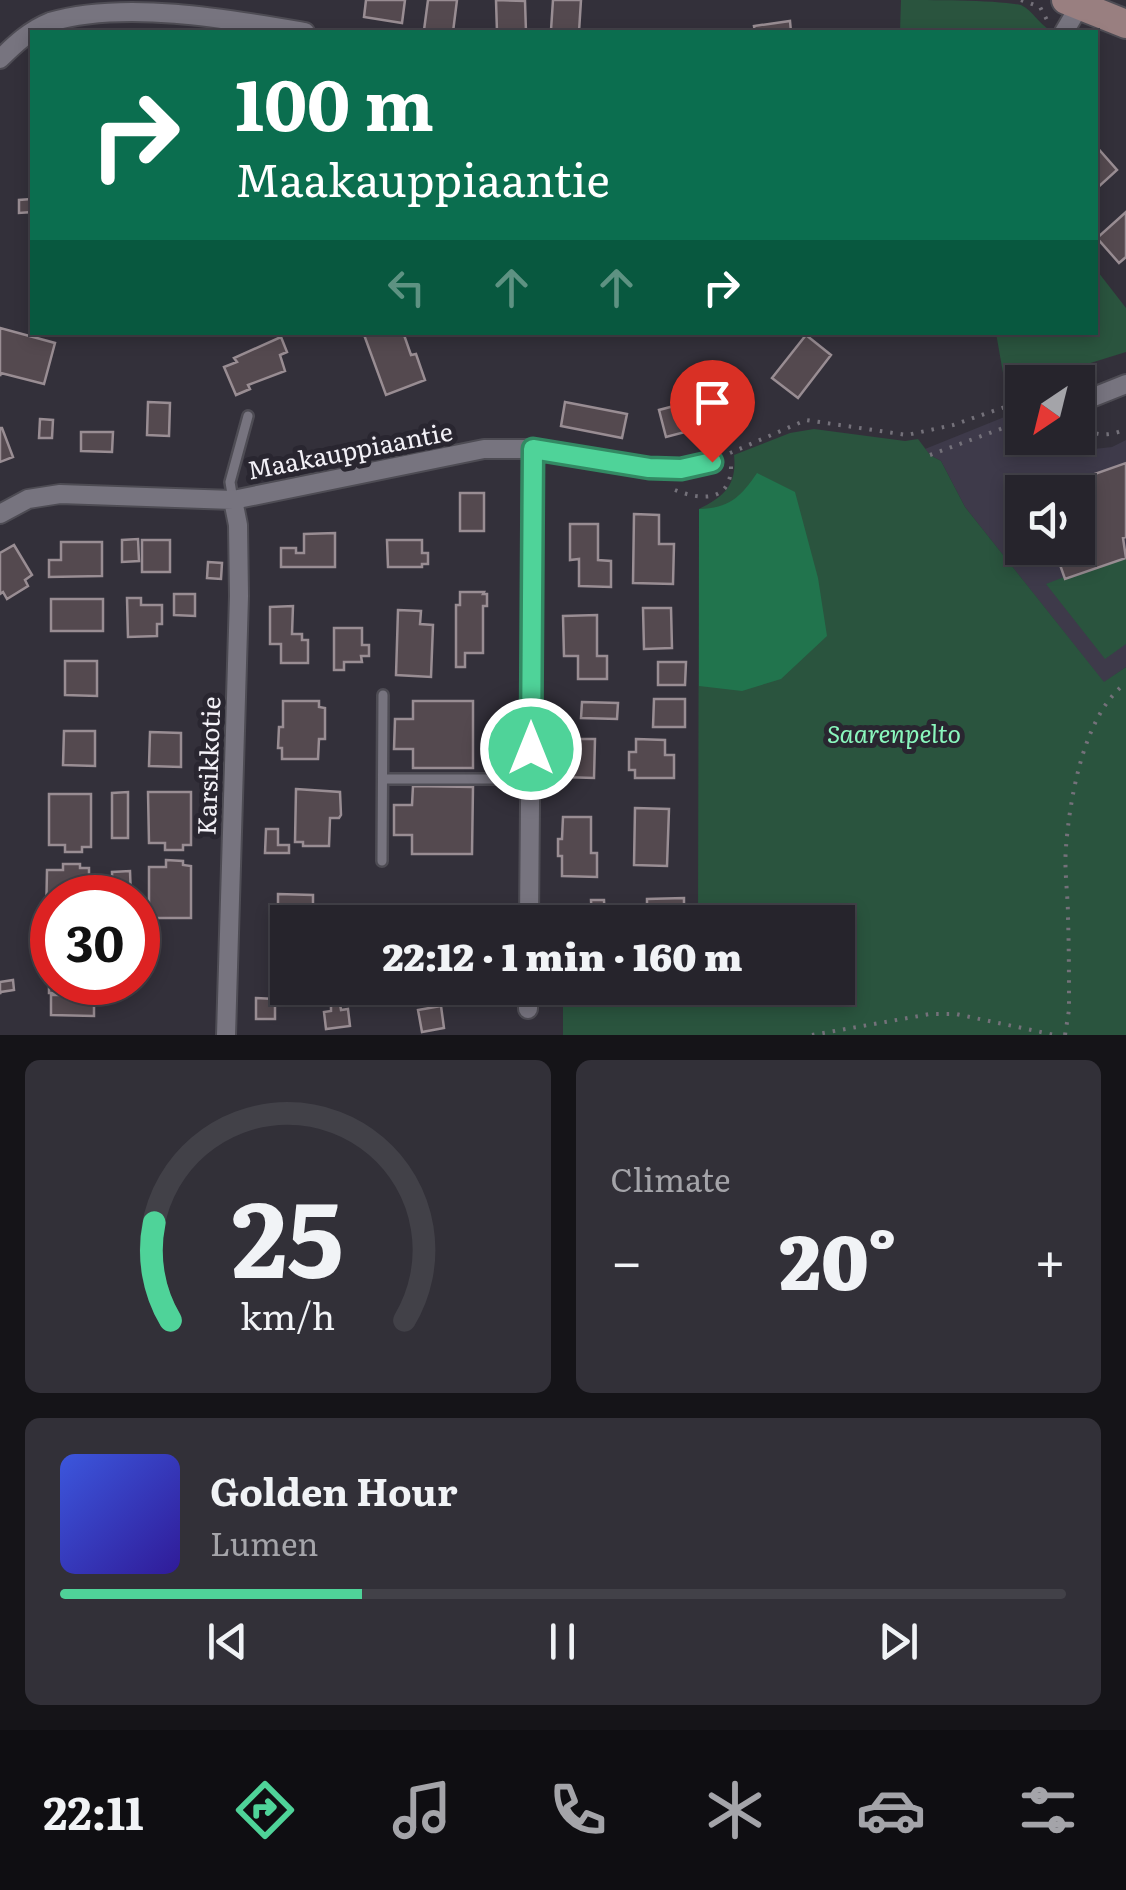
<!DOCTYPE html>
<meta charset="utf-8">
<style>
body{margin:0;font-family:Literata,serif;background:#323038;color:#f1f3f6;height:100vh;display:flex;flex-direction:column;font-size:38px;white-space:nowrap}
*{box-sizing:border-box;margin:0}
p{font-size:32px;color:#a4a4a9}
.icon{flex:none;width:55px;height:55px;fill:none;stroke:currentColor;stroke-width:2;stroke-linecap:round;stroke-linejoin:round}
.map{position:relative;height:1035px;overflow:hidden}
.panel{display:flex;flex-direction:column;gap:25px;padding:25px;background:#151418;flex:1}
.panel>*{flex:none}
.banner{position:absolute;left:30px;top:30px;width:1068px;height:305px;border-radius:0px;box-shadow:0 5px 15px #0003,0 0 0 2px #424148;background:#0b6e4f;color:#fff;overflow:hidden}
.needle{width:65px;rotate:215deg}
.controls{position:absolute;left:1005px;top:365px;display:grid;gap:20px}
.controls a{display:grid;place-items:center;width:90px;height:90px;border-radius:0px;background:#26242c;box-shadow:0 5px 15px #0003,0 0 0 2px #424148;font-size:50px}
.speed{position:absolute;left:30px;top:875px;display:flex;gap:20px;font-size:50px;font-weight:700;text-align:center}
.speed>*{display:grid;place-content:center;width:130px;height:130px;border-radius:50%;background:#26242c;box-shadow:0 5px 15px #0003,0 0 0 2px #424148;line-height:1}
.speed .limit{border:15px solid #d22;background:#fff;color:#111}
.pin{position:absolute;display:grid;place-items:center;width:85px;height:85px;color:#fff;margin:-102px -42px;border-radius:50% 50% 50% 0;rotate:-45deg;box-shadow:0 0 10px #0007}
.pin .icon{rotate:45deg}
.me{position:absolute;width:110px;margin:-55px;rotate:0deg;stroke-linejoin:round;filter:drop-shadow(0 0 8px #0008)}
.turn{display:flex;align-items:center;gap:35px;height:210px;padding:0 40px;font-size:45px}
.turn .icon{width:130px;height:130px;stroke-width:2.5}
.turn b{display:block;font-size:70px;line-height:85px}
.lanes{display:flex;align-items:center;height:95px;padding:0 40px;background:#0003;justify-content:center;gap:50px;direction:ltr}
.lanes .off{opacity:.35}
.big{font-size:75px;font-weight:800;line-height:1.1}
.panel .tile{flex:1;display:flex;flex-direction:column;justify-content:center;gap:15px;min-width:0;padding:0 35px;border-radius:15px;background:#323038}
.panel .dial{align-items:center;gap:0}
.dial svg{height:260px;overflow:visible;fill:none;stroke:#424148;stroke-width:7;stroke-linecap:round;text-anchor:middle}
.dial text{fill:#f1f3f6;stroke:none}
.song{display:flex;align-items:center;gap:30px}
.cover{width:120px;height:120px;border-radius:15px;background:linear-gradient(135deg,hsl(230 70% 55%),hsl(250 70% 35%))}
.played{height:10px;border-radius:5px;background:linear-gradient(90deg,#4fd399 30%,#424148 30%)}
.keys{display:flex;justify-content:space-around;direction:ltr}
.heat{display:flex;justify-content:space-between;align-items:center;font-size:55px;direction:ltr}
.panel .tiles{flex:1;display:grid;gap:25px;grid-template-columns:1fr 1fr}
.tile:last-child{grid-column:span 2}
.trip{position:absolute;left:270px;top:905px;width:585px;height:100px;border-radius:0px;background:#26242c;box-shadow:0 5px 15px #0003,0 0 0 2px #424148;font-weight:800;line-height:100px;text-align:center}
.menu{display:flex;height:160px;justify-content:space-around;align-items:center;background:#0f0e12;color:#a4a4a9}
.menu .icon{width:70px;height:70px}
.menu .selected{color:#4fd399}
.menu b{font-size:45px;color:#f1f3f6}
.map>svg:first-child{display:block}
</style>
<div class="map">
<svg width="1126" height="1035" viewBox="0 0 1126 1035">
<rect width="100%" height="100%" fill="#33303a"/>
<!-- built -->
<path fill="#3e3a4a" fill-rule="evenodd" d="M1022,410V438H1074L1094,449L1112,447L1126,440V667L1104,683L965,507L941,461L930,455L925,449ZM1022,492H1078V548H1022Z"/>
<!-- green -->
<path fill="#2a543e" d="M901,0C930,0 997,0 1021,5C1033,11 1039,24 1051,31L1050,32H900Z
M1095,268L1126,308V352L1029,382H1022V385L1006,390L996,333L1095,332Z
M814,429L905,441L918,439L930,455L941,461L965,507L1104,682L1126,667V1035H563V990L697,996V988H838V922H698L699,509C725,496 737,485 734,455L790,433Z
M1126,553V644L1105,659L1046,584Z"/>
<!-- forest -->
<path fill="#21744d" d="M757,473L795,492L818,578L827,636L781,679L742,691L699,686V509C729,508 740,498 757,473Z"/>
<!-- building -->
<path fill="#54494f" stroke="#998d93" stroke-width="2.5" d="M366,0H405L402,23L364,17Z
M428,0H457L453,32L424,30Z
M496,0L525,1L526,32H497Z
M553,0H581L579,32L551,30Z
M790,21L791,32H755L754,26Z
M1095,145L1117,170L1095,190Z
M31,199L32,212L19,213V200Z
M1126,212V257L1119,263L1097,238Z
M0,328L55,343L44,384L1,373L0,376Z
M363,332H403L411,355L416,354L425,380L386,395Z
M806,335L831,355L798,398L772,378Z
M281,337L287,352L280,355L285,371L248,385L250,389L236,395L224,367L237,362L234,358Z
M716,395L723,422L666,437L659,410Z
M148,402L170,403L169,436L147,435Z
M565,402L627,414L622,438L561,426Z
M40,419L53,420L52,438H39Z
M0,428H2L13,457L0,462Z
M81,432H113L112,452L81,451Z
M1126,463V537L1123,538L1126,558L1065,579L1054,548H1078V525L1086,522L1078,492L1072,482Z
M460,493H484V531H460Z
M634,514L659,515V544H674L673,584L633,583Z
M570,524H598V560L611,561V587L579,586V559L570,560Z
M335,533V567H281V548H296V553H304V534Z
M138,539L139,561L122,562V540Z
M142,540H170V572H142Z
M387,540H422V553H428V564H422V567H388Z
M61,542H102V576L49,577V560H61Z
M14,545L32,575L25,580L28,586L7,599L3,592L0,594V553Z
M208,562L222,563L221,579L207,578Z
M460,592H484L483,594H487V606H483V653H465V667H456V605H460Z
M174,594H195V616L174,615Z
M127,598H141V605H162V624H157V636L128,637Z
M51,599H103V631H51Z
M293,606L292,634H302V640H308V663H281V644H270V607Z
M643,608H671L672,648L644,649Z
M398,610L421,611L420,624L433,625L431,677L396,675Z
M597,615V656H607V679H578V656H564L563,616Z
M334,628H362V645H369V656H361L362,662H344V670H334Z
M65,661H97V696L65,695Z
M658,662H686L685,685H658Z
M654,699H685V727H653Z
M283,701H319V707L325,708V739H319L318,759H282V748H278L279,727H283Z
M413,701H473V768H413V749H394L395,719H413Z
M582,702L618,703L617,719L581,718Z
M64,731H95V766L63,765Z
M150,732L181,733V767L149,766Z
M562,739H595L594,778L561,777Z
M636,739L665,740V755H674V778H635V770H629V752H636Z
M413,786L473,787L472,854H412V835H394V805H412Z
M296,789L340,792L341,815L339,818H330L329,846H303V842H295Z
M128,792V838H112V793Z
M148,792H191V845H183V850H165V843H149Z
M49,794H91V847H82V852H65V845H49Z
M635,808L669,809L667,866L634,865Z
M563,817H591V853H597V877L562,876V856H558V839H562Z
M266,829H278V845H289V853H265Z
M166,860L183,861V865L191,866V918H149V867H166Z
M63,864H80V868H89V898H52V921H46L47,870H63Z
M130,871L131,898H113L112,872Z
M278,894L313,895V922H288V943H278V913H281V908H278Z
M684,898V922H647V899Z
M591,900H604L605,922H592Z
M49,976H52V982H67V993H49Z
M13,980L14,990L1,992L0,994V982Z
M397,988H428V998H397Z
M51,995H94V1016L51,1015Z
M256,998L275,999V1019H256Z
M340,1004L341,1010L348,1009L350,1026L326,1029L324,1012L331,1011V1005Z
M441,1006L444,1028L422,1032L418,1010Z"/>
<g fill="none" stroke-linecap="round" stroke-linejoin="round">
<defs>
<path id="lane" d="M233,500L230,482L248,416
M383,779H531
M382,861L383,695"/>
<path id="street" d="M1064,32L1080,5
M0,59C15,44 30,30 50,22C124,0 230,19 305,32
M1086,400L1126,384
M0,514L28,499L60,494L233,500L484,449H533L649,468L681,469L712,462
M529,922L533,449
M528,988V1009
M226,1035L239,596L238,525L233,500"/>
<path id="secondary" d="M1066,0L1126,24"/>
</defs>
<!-- lane casing -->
<use href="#lane" stroke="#4e4c54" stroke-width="14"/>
<!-- street casing -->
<use href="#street" stroke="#4e4c54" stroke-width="22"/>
<!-- secondary casing -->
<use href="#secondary" stroke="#4e4c54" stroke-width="32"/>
<!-- path -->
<path stroke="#74717a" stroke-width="4" stroke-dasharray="2.5 8" stroke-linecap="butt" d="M1021,0L1040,7L1047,20
M1078,423C1093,437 1108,437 1126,429
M730,453L806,420L907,435L953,425L1022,401
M930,455L1022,421
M675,490C702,501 732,502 731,464
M812,1035L930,1014H956L1055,1035
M1065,1035L1069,1010C1069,979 1069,948 1068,917C1068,894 1064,870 1066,847C1070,797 1084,714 1126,683"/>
<!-- lane -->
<use href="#lane" stroke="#77747f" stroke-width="9"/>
<!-- street -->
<use href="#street" stroke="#77747f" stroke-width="18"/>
<!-- secondary -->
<use href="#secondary" stroke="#997f80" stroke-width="28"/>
</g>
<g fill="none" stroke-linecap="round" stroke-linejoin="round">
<defs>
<path id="route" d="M531,749L533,449L649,468L681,469L712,462"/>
</defs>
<!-- route casing -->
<use href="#route" stroke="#338963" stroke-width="25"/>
<!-- route -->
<use href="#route" stroke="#4fd399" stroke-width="18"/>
</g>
<g text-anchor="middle" stroke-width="10" stroke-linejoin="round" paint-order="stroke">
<!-- street labels -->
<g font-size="25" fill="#f3f1f7" stroke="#292630">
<text transform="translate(350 451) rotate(-11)" y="9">Maakauppiaantie</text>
<text transform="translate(209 766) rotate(-88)" y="9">Karsikkotie</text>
</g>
<!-- park labels -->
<g font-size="25" font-style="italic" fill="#8af7bd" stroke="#292630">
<text x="894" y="743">Saarenpelto</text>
</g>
</g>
</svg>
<div class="controls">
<a><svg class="needle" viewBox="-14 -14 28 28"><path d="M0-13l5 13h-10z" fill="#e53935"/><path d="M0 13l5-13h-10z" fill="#a4a4a9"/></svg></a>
<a><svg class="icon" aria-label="sound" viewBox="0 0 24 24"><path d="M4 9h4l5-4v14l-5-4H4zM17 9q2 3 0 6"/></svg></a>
</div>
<div class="speed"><div class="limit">30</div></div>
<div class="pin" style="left:712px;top:462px;background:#d93025"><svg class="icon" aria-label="arrive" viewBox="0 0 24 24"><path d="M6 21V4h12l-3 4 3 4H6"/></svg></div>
<svg class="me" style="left:531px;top:749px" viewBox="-20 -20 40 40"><circle r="17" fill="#4fd399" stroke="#fff" stroke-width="3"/><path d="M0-11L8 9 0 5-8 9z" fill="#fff"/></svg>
<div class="trip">22:12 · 1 min · 160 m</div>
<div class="banner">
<div class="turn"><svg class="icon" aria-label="right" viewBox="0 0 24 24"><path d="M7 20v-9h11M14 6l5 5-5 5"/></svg><div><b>100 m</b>Maakauppiaantie</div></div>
<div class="lanes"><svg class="icon off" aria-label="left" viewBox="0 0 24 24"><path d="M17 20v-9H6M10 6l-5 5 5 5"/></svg><svg class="icon off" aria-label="ahead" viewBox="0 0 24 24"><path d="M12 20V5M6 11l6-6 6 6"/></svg><svg class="icon off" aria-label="ahead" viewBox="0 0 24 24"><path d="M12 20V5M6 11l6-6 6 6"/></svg><svg class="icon" aria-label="right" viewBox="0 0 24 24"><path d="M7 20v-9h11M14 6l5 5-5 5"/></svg></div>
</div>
</div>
<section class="panel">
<div class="tiles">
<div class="tile dial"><svg viewBox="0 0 100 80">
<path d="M14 69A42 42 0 1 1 86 69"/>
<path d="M14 69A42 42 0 0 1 9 39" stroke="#4fd399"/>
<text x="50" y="56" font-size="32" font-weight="700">25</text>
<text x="50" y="72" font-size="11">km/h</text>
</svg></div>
<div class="tile"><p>Climate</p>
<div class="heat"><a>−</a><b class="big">20°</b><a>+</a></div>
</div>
<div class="tile">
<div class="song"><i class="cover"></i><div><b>Golden Hour</b><p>Lumen</p></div></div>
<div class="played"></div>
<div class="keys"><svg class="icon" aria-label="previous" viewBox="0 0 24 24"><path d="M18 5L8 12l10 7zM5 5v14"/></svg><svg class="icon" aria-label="pause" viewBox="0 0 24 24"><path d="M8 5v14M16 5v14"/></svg><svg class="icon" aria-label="next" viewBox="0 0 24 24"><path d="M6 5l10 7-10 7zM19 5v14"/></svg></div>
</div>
</div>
</section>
<nav class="menu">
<b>22:11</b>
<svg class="icon selected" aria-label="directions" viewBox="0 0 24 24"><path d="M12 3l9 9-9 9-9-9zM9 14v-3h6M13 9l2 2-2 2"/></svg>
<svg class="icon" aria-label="music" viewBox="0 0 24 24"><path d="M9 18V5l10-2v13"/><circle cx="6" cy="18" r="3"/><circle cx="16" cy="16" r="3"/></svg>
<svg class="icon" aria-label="phone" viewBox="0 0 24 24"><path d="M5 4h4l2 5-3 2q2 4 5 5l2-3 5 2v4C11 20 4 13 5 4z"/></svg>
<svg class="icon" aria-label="climate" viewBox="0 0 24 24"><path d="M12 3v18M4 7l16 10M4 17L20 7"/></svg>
<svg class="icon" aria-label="car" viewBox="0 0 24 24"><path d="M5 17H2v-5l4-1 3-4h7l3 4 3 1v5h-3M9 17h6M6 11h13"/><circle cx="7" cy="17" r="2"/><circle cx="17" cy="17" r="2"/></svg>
<svg class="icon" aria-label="filters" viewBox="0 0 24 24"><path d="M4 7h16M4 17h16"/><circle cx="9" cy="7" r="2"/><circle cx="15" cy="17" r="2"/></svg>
</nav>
